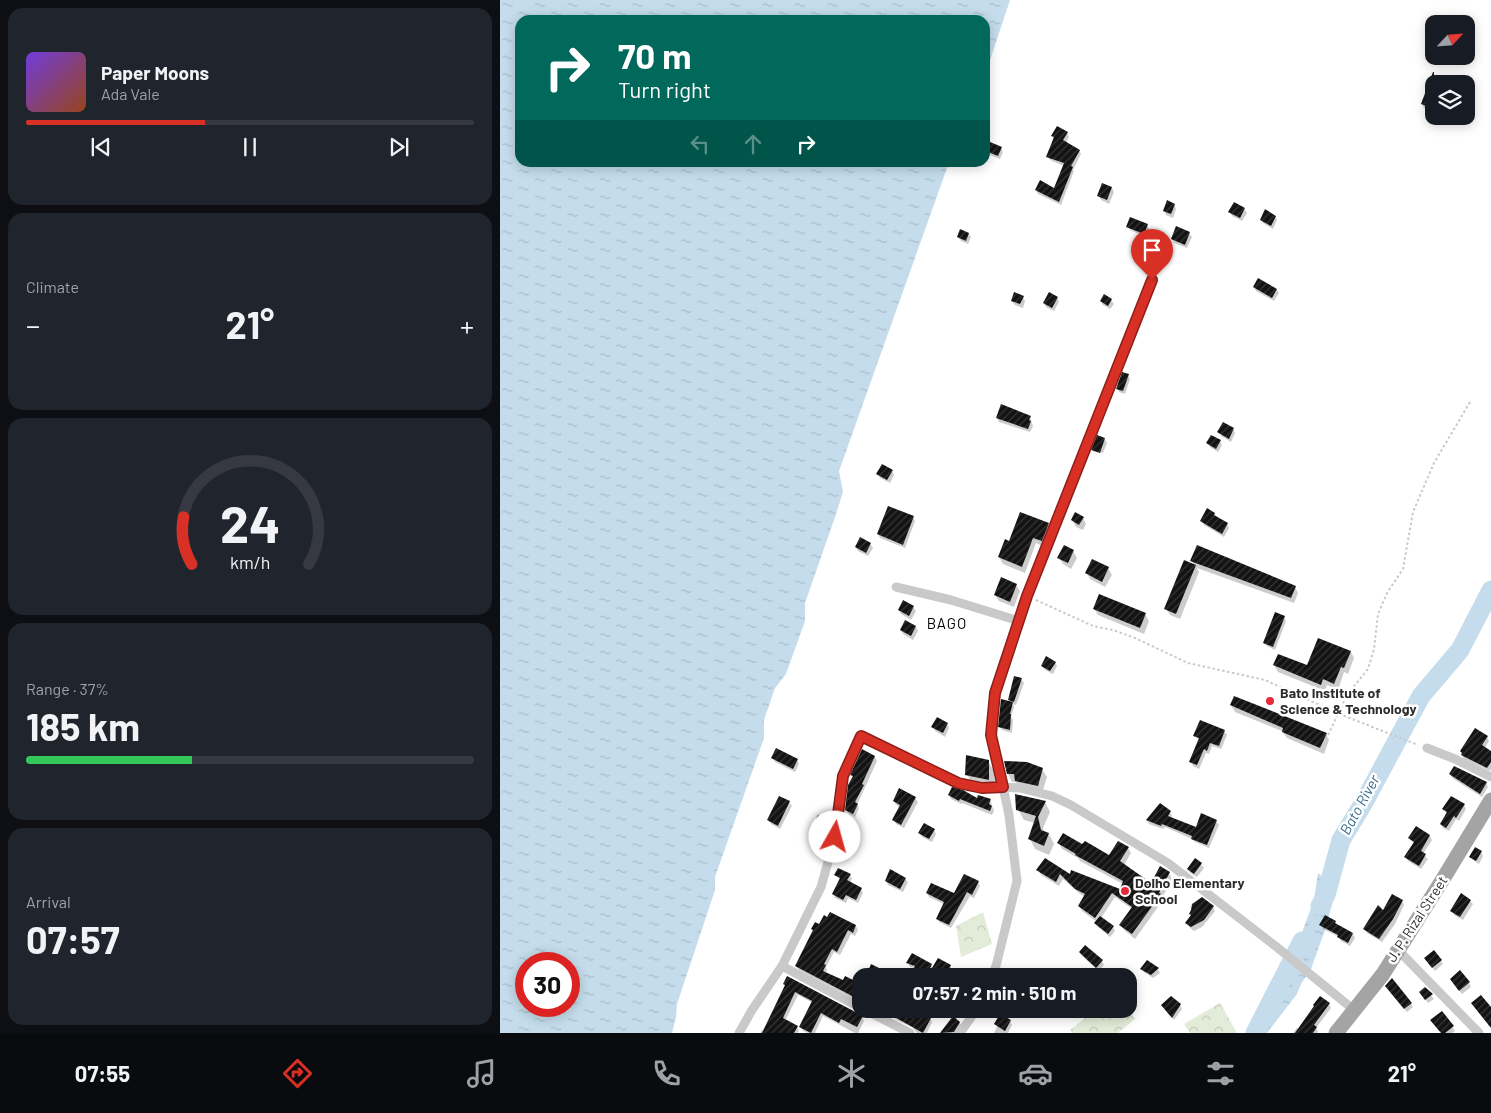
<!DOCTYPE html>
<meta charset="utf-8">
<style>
body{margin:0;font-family:Barlow,sans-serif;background:#20242c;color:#f1f3f6;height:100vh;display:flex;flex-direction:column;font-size:19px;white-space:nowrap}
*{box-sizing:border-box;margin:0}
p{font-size:16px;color:#9ea1a6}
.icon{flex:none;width:28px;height:28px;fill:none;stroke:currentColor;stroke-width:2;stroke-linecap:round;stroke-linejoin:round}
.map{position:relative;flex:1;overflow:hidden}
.drawer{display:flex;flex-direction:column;gap:8px;padding:8px;background:#0d0f14;width:500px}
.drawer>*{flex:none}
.hud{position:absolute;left:15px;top:15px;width:475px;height:152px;border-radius:15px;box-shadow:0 2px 12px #0003;background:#00695c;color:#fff;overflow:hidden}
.needle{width:32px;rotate:64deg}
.tools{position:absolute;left:925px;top:15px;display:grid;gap:10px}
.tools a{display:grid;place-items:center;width:50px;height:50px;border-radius:10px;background:#171b24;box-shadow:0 2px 12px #0003;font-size:25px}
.speed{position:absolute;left:15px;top:952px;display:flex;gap:10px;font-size:25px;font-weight:700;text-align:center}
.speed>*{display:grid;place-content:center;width:65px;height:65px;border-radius:50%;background:#171b24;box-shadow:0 2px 12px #0003;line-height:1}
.speed .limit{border:8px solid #d22;background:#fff;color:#111}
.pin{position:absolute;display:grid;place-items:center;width:42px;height:42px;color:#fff;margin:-51px -21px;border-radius:50% 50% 50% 0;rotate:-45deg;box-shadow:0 0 5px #0007}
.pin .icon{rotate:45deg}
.me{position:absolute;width:55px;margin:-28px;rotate:7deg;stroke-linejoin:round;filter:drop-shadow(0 0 4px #0008)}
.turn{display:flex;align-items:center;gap:18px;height:105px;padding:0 20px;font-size:22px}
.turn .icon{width:65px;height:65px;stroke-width:2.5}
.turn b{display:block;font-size:35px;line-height:42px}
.lanes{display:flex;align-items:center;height:48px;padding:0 20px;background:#0003;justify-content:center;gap:25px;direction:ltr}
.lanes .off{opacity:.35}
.big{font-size:38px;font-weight:700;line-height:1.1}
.drawer .widget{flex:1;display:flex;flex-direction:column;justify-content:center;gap:8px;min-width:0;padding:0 18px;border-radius:15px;background:#20242c}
.drawer .dial{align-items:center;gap:0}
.dial svg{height:130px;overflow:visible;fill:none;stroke:#363941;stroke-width:7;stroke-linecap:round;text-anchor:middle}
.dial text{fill:#f1f3f6;stroke:none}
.song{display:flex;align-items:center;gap:15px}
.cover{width:60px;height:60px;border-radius:8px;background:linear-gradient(135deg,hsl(260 70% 55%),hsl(20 70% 35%))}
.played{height:5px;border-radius:2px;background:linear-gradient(90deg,#d93025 40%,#363941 40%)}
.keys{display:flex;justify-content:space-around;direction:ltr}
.heat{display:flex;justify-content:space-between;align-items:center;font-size:28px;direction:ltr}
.charge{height:8px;border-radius:4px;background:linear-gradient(90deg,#34c759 37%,#363941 0)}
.trip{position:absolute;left:352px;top:968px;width:285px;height:50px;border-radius:15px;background:#171b24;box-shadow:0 2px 12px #0003;font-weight:700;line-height:50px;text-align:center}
.tab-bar{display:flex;height:80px;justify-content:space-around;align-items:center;background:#090b0e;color:#9ea1a6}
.tab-bar .icon{width:35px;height:35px}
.tab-bar .active{color:#d93025}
.tab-bar b{font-size:22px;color:#f1f3f6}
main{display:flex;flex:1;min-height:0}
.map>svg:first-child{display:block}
</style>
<main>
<section class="drawer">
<div class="widget">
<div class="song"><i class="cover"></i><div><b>Paper Moons</b><p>Ada Vale</p></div></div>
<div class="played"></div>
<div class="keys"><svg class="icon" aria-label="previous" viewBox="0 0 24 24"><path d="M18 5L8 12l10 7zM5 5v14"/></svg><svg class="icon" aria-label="pause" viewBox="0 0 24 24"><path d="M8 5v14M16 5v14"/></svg><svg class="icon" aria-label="next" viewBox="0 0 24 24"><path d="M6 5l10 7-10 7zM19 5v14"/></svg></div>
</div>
<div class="widget"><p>Climate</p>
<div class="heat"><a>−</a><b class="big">21°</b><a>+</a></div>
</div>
<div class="widget dial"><svg viewBox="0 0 100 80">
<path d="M14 69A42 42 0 1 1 86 69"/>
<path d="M14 69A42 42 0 0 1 9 40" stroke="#d93025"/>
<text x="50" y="56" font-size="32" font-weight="700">24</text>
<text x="50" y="72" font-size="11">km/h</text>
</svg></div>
<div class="widget"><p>Range · 37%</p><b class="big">185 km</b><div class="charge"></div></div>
<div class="widget"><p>Arrival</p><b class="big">07:57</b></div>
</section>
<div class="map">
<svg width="991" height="1033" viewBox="0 0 991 1033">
<defs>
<pattern id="forest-crowns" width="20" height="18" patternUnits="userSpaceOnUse" patternTransform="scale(1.25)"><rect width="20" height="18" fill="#e3ebd9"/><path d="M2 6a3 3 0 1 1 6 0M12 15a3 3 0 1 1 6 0" fill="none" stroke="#c3caba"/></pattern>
<pattern id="water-ripples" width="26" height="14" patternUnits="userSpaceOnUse" patternTransform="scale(1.25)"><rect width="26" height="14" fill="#c4dceb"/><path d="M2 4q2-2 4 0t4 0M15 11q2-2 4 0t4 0" fill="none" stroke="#a9bdca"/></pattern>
<pattern id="building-hatch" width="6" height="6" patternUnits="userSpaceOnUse" patternTransform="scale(1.25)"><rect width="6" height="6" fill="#131313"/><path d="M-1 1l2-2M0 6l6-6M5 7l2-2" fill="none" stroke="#363636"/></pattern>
</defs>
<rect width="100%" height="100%" fill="#fff"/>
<!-- forest -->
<path fill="url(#forest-crowns)" d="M483,912L492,944L461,957L456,926Z
M720,1003L737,1033H690L684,1024Z
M596,1009H628L635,1019L618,1033H572L570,1030Z"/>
<!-- water -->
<path fill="url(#water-ripples)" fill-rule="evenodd" d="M0,0H510L485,75V20H20V162L451,163L447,168L339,471L343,492L335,517L305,603V621L286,674L275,688L264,720V738L215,877V890L177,1004L176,1017L172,1033H0ZM26,964H69V1006H26Z
M818,873L836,889L826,927L811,969L801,984L797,994L767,1033H751L757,1025L761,1015L772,1001L775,990L790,969L794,954L814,900Z"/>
<!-- shadow -->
<path fill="#0003" d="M931,81L937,84H934V111L924,108L922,104Z
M567,133L569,137L566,143L579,150L581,154L573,170L574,171L561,205L538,194L536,190H555L564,166L550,160L548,156L554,139L552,136Z
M501,148L503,152L500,159L490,155L487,151Z
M603,185L612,188L614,192L609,204L601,200L599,196Z
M674,205L676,209L673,218L666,215L664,211Z
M744,209L747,213L742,221L732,216L730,212Z
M775,216L777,220L773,229L763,223L761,220Z
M647,225L649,229L646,237L630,230L628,227Z
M689,233L692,237L687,248L674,243L672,239Z
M469,234L471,237L468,244L461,241L458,237Z
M754,287L776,289L779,293L774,301L756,291Z
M523,297L525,301L523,308L515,305L512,301Z
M557,298L559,302L554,311L546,307L544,303Z
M611,300L614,304L610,309L603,305L601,301Z
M628,375L630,379L625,394L619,392L617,388Z
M530,417L533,426L530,432L499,422L497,418Z
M733,429L735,433L731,442L721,436L719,432Z
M605,439L607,443L603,453L594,450V452L593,450Z
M720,441L722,445L718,452L710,447L708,443Z
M392,471L394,475L390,483L380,478L378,474Z
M714,514L717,518L727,524L729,528L724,537L704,525L702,521Z
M413,517L415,521L405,548L380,538L378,534Z
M583,518L586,524L583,530L576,527L572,520Z
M548,524L552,530L545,547L536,543L525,573L503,564L499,557L510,542Z
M370,544L373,548L368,556L358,551L356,547Z
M573,551L577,558L571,569L563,564L559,558Z
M692,561L795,587L798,593L794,603L697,568L699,572L680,619L670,615L666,608L694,565Z
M608,568L612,575L605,587L590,579L587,573Z
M516,585L520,591L514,607L499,601L495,595Z
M413,607L416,611L411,620L401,614L399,610Z
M594,609L645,614L649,621L644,634L598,615Z
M784,617L786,621L775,650L767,646L764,643Z
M406,622L416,627L418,631L413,640L403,634L401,630Z
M851,652L854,658L848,674L844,672L838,690L827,685L825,691L778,672L774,665L808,667Z
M555,662L557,666L553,674L545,670L542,666Z
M515,678L522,680L524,683L516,705L513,704L514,707L511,717L513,720L512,733L502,730L499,726L511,703L510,700Z
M731,705L826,734L829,740L824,754L787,738L782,731L735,712Z
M447,724L449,728L445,737L435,731L433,727Z
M724,731L727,735L721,749L712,746L709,754L706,753L699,769L693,766L691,762L699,740L695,736Z
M987,737L989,741L985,748L991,752V769L990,771L964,759L962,755Z
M363,751L375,757L377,761L357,805L359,808L355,817L349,814L346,810L353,778L352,775Z
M273,758L297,760L299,764L295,772L275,762Z
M488,761L496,774V792L474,788L467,774Z
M542,769L547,777L542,793L521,789L516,782H512L508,774Z
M950,774L986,783L988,787L982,797L952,778Z
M449,795L490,800L494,811L492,815L462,803L461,804L451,799Z
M415,798L418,802L404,828L396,824L394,820L400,807L396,805L394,801Z
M289,802L292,806L280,829L271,824L269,820Z
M545,802L550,812L543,828L544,832L549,834L554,844L549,855L535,849L530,839L535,823L524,820L518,809Z
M964,805L966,809L959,821L956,819L949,831L943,828L941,824L947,814L944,809Z
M670,812L672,816L670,818L696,829L716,821L719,825L709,848L695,842L692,839L665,827L663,829L649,824L647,820Z
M316,822H329L331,825L328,831L318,826Z
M916,828L930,836L932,840L923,854L928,859L921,869L908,861L906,857L914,843L910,838Z
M434,830L436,834L432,842L422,837L420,833Z
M559,843L583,846L610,857L628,848L631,853L624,865L652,885L669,873L672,879L662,898L663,900L635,939L624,930L621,925L632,909L615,897L601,918L613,927L615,931L610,937L598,927L596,924L597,922L582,911L579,906L585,897L580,894L563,879L559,886L541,875L538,870L545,860L571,876L620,890L623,884L580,861L578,858L562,849Z
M981,852L983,856L979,864L973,860L971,857Z
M696,860L701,864L704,868L697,877L690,873L688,869Z
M336,875H350L352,879L350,883L361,889L363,893L358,903L348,898L346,903L335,898L333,894L340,880Z
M405,879L408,882L403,892L388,885L386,881Z
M478,882L480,886L474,898L470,896L451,928L439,922L437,918L444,904L429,897L427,893L455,894Z
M902,901L904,905L895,924L882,942L867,933L865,929L883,912Z
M970,901L973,904L963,920L954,915L952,911Z
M713,907L715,911L702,927L694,931L689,927L687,923L691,916L690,914Z
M835,922L837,926L853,934L855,938L850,946L841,941L839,937L823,929L821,925Z
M320,926H356L358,930L355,936L351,934L340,955L334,952L326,967L327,970L326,973L343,982L346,978L361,986V999L356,996L354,999L299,970L296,966L314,932L312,929Z
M580,953L602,961L604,965L599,971L582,956Z
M941,961L943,964L935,971L928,962Z
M647,962L658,969L660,973L653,978L644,972L642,969Z
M408,963L431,965L433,969L430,976H411L415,968L410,967Z
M450,966L452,970L449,975L435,968V971L434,968Z
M953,983H969L971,987L962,994Z
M286,986L362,1017L364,1021L358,1033H355L323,1016L315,1033H308L303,1031L301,1027L313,1003L298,995L285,1021L297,1027L299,1031L298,1033H260L262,1030L264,1031Z
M925,988L934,999L928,1003L923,996Z
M889,990L911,1004L913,1007L907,1012Z
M829,1004L831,1008L816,1028L818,1032L817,1033H793L797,1028L799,1029Z
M680,1005L682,1009L674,1020L665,1009Z
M396,1009H412L430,1018L432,1022L427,1033H417L412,1027L395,1019L393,1015Z
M942,1012L955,1031L952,1033H941Z
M453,1018L459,1022L462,1026L457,1033H442Z
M510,1021L512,1025L508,1033H494L497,1027L496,1024Z"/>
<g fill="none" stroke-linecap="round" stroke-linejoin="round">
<!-- river -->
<path stroke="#c4dceb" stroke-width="19" d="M820,906L826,895L841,840L863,804L921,696L960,650L991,590
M755,1033L802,941"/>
</g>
<!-- building -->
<path fill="url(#building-hatch)" d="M933,72H934V109L921,104Z
M557,126L568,132L563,140L580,150L571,166L573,167L559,202L535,190L540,180L554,188L564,163L546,157L554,137L551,136Z
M490,142L502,147L498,156L486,151Z
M602,183L612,187L607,200L597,196Z
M667,200L675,204L671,214L663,211Z
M734,202L745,208L740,218L728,212Z
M765,209L776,216L771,226L760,220Z
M630,217L648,224L644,234L626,227Z
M676,226L690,232L685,245L671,239Z
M460,229L469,233L466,241L457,237Z
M758,278L777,289L772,298L753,287Z
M514,292L524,296L520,304L511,301Z
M549,292L558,297L552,308L543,303Z
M604,294L612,299L608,306L600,301Z
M622,372L629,374L623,391L616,389Z
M501,404L531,416L529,420L531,421L528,429L496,418Z
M723,422L734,428L729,439L717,432Z
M597,435L605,438L600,453L591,450Z
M711,435L721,440L716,449L706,443Z
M382,464L393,470L387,480L376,474Z
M388,506L414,516L403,545L377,534Z
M707,508L715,513L714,515L728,523L722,534L700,521Z
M520,512L549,523L542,541L533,538L522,567L498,557L505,539L509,541Z
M575,512L584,517L579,525L571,520Z
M360,537L371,543L366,553L355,547Z
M564,545L574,550L568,563L557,558Z
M697,545L796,586L791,598L690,561Z
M592,559L609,567L602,582L585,573Z
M684,560L696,565L676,614L664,609Z
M501,577L517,584L510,602L494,595Z
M599,594L646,613L640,628L593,609Z
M403,600L414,606L409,616L398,610Z
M775,612L785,616L773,647L763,643Z
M405,620L416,626L411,636L400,630Z
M818,638L851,651L844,668L841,667L834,684L823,679L821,685L773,665L778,654L807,665Z
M546,656L556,662L550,671L541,666Z
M514,676L522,678L514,702L508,700Z
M734,696L827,733L820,748L782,732L783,728L730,705Z
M501,699L513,702L510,714H511L510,730L498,727Z
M437,717L448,723L443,733L431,727Z
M700,720L725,730L719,746L710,743L707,751L704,749L697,765L689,762L699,738L693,736Z
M975,728L988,736L982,745L991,751V762L987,768L961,755L962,753L960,751Z
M276,748L298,759L293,769L271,758Z
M362,749L375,756L362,784L364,785L355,802L358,804L353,814L345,810L348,785L353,776L350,775Z
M466,755L489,760V780L465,775Z
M504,761L527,762L543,768L538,786L515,781L514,774H507Z
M954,766L987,782L980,794L949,774Z
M452,787L463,790L477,798L478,795L491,799L489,804L492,806L490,811L460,799L459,801L448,795Z
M399,788L416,797L401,825L392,820L400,805L393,801Z
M515,794L546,801L538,817L541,830L549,833L544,846L528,839L536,816L516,810Z
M279,796L290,801L278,826L267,820Z
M951,796L965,804L956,818L954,816L946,828L940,824L947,812L942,809Z
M660,803L671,811L668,816L696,827L701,813L717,820L707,845L691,839L692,836L662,824L661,826L646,820Z
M318,815L330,821L326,828L314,822Z
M424,823L435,829L429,839L418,833Z
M916,826L930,835L921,851L926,854L919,866L904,857L914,842L908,838Z
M563,833L582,844L585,841L609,855L618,841L629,847L620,861L651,883L660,866L670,872L659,893L661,894L632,934L619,925L632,907L612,893L595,918L578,906L585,894L575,889L560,874L556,882L536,870L545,858L570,874L571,870L620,889L623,881L575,855L576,854L557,843Z
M975,847L982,851L976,861L969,857Z
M695,858L702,863L694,874L687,869Z
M338,868L351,874L347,880L362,888L356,900L346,895L343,900L332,894L340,878L334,875Z
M390,869L406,878L400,889L385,881Z
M464,874L479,881L472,895L467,892L449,925L436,919L444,902L426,893L431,883L454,893Z
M961,893L971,900L960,917L950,911Z
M892,894L903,900L893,919L879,939L863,929L878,905L883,910Z
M702,897L714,906L704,920L691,927L685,923L691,915L689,914L691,910L692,904Z
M330,912L356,925L353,933L348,930L337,952L332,949L324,964L326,965L323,971L343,980L345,976L361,984V997L354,993L352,996L295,966L313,930L311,929L315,922L319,924L324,915L327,917Z
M825,915L836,921L835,923L853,933L848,943L837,937L838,935L819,925Z
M600,916L614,926L608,934L594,923Z
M585,945L603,960L596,968L579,952Z
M934,950L942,960L932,968L924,958Z
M412,953L432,964L426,976H410L415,966L406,963Z
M438,958L451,965L446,975L432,968Z
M647,960L659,968L651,975L640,969Z
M371,964L395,976H366Z
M960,970L970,982L959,991L950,979Z
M287,976L363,1016L357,1027L341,1019L339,1023L321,1013L311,1033L299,1027L312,1001L295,992L283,1018L298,1026L294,1033H262L285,985L283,984Z
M892,978L912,1003L904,1009L885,986Z
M925,987L933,994L925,1000L919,992Z
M981,995L991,1007V1028L971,1003Z
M671,996L681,1004L672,1018L661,1005Z
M820,996L830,1003L814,1025L817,1027L813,1033H795L814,1006L813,1005Z
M394,1009H414L431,1018L423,1033L391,1015Z
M942,1011L954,1026L945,1033H941L930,1020Z
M500,1014L511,1020L505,1031L494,1024Z
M453,1016L460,1022L454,1032L440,1033Z"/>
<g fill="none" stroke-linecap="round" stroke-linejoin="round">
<!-- path -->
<path stroke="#c9c9c9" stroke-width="2" stroke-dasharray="2.5 2.5" stroke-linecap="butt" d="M536,600L593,626L613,630L635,638L688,663L765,680L837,713L918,745
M828,735L847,695L868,669L874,649L878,614L887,593L903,569L913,512L934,463L970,402"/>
<!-- street -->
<path stroke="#c9c9c9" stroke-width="9" d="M396,587L451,600L519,621
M927,748L955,759L991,777
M898,950L979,1033
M492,976L496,966L517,881L509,815L503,787L520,788L552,796L571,805L668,863L778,948L854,1010
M361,1008L282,966L321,887L335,837L343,776L361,736L458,783L482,788L503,787L491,735L495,693L527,596L652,279
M363,1009L410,1033
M239,1033L252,1010L282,966
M460,1033L477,1009"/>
<!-- primary -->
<path stroke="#a4a4a4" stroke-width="15" d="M836,1033L883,974L943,879L991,800"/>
</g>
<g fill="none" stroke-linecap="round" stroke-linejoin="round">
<defs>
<path id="route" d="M335,837L343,776L361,736L458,783L482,788L503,787L491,735L495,693L527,596L652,280"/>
</defs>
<!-- route casing -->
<use href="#route" stroke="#8d1f18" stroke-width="12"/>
<!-- route -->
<use href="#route" stroke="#d93025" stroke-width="9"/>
</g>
<!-- markers -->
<g fill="#e82a38" stroke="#fff" stroke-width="2">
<circle cx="770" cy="701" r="5"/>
<circle cx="625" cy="891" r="5"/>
</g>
<g text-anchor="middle" stroke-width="5" stroke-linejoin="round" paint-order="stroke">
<!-- poi labels -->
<g font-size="14" font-weight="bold" fill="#2c2c2c" stroke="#fff" text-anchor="start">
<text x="780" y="698">Bato Institute of<tspan x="780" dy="16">Science &amp; Technology</tspan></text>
<text x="635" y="888">Dolho Elementary<tspan x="635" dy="16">School</tspan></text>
</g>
<!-- street labels -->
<g font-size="14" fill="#2c2c2c" stroke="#fff">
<text transform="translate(917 919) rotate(-57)" y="5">J. P. Rizal Street</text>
</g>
<!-- neighbourhood labels -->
<g font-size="15" letter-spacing="1" fill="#000" stroke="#fff">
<text x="447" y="629">BAGO</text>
</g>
<!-- water labels -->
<g font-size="15" font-style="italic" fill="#3a6e8f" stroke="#fff">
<text transform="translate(860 805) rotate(-61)" y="5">Bato River</text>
</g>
</g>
</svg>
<div class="tools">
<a><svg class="needle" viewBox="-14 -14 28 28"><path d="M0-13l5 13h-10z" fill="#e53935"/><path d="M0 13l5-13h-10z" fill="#9ea1a6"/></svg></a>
<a><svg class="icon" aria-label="layers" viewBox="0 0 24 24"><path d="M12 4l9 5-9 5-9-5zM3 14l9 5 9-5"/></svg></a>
</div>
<div class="speed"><div class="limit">30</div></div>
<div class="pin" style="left:652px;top:280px;background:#d93025"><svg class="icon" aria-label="arrive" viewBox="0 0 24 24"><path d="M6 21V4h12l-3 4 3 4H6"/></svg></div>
<svg class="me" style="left:335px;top:837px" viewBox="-20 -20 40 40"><circle r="19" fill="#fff"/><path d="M0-13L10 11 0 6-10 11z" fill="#d93025"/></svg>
<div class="trip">07:57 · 2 min · 510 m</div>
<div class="hud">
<div class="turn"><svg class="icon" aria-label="right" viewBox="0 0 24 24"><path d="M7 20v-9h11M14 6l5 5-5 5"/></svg><div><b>70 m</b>Turn right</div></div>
<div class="lanes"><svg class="icon off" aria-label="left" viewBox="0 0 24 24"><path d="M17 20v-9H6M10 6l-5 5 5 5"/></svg><svg class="icon off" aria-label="ahead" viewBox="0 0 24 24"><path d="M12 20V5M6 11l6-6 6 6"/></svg><svg class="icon" aria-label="right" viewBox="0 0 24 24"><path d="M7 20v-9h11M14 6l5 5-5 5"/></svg></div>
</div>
</div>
</main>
<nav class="tab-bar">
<b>07:55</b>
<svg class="icon active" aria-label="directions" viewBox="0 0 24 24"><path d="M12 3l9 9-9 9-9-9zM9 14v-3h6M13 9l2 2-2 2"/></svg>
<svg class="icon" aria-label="music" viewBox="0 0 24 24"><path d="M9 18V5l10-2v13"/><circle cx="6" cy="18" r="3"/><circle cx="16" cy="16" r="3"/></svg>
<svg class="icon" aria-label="phone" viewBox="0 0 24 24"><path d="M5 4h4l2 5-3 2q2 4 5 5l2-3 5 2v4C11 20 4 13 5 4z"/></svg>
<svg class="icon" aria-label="climate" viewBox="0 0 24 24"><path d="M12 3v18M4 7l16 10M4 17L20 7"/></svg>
<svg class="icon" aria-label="car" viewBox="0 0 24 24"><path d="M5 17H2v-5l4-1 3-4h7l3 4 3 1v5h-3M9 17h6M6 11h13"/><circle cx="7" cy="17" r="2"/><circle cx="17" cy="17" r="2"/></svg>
<svg class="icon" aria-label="filters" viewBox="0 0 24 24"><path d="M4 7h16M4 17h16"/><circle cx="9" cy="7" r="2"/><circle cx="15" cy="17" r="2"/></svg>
<b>21°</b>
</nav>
